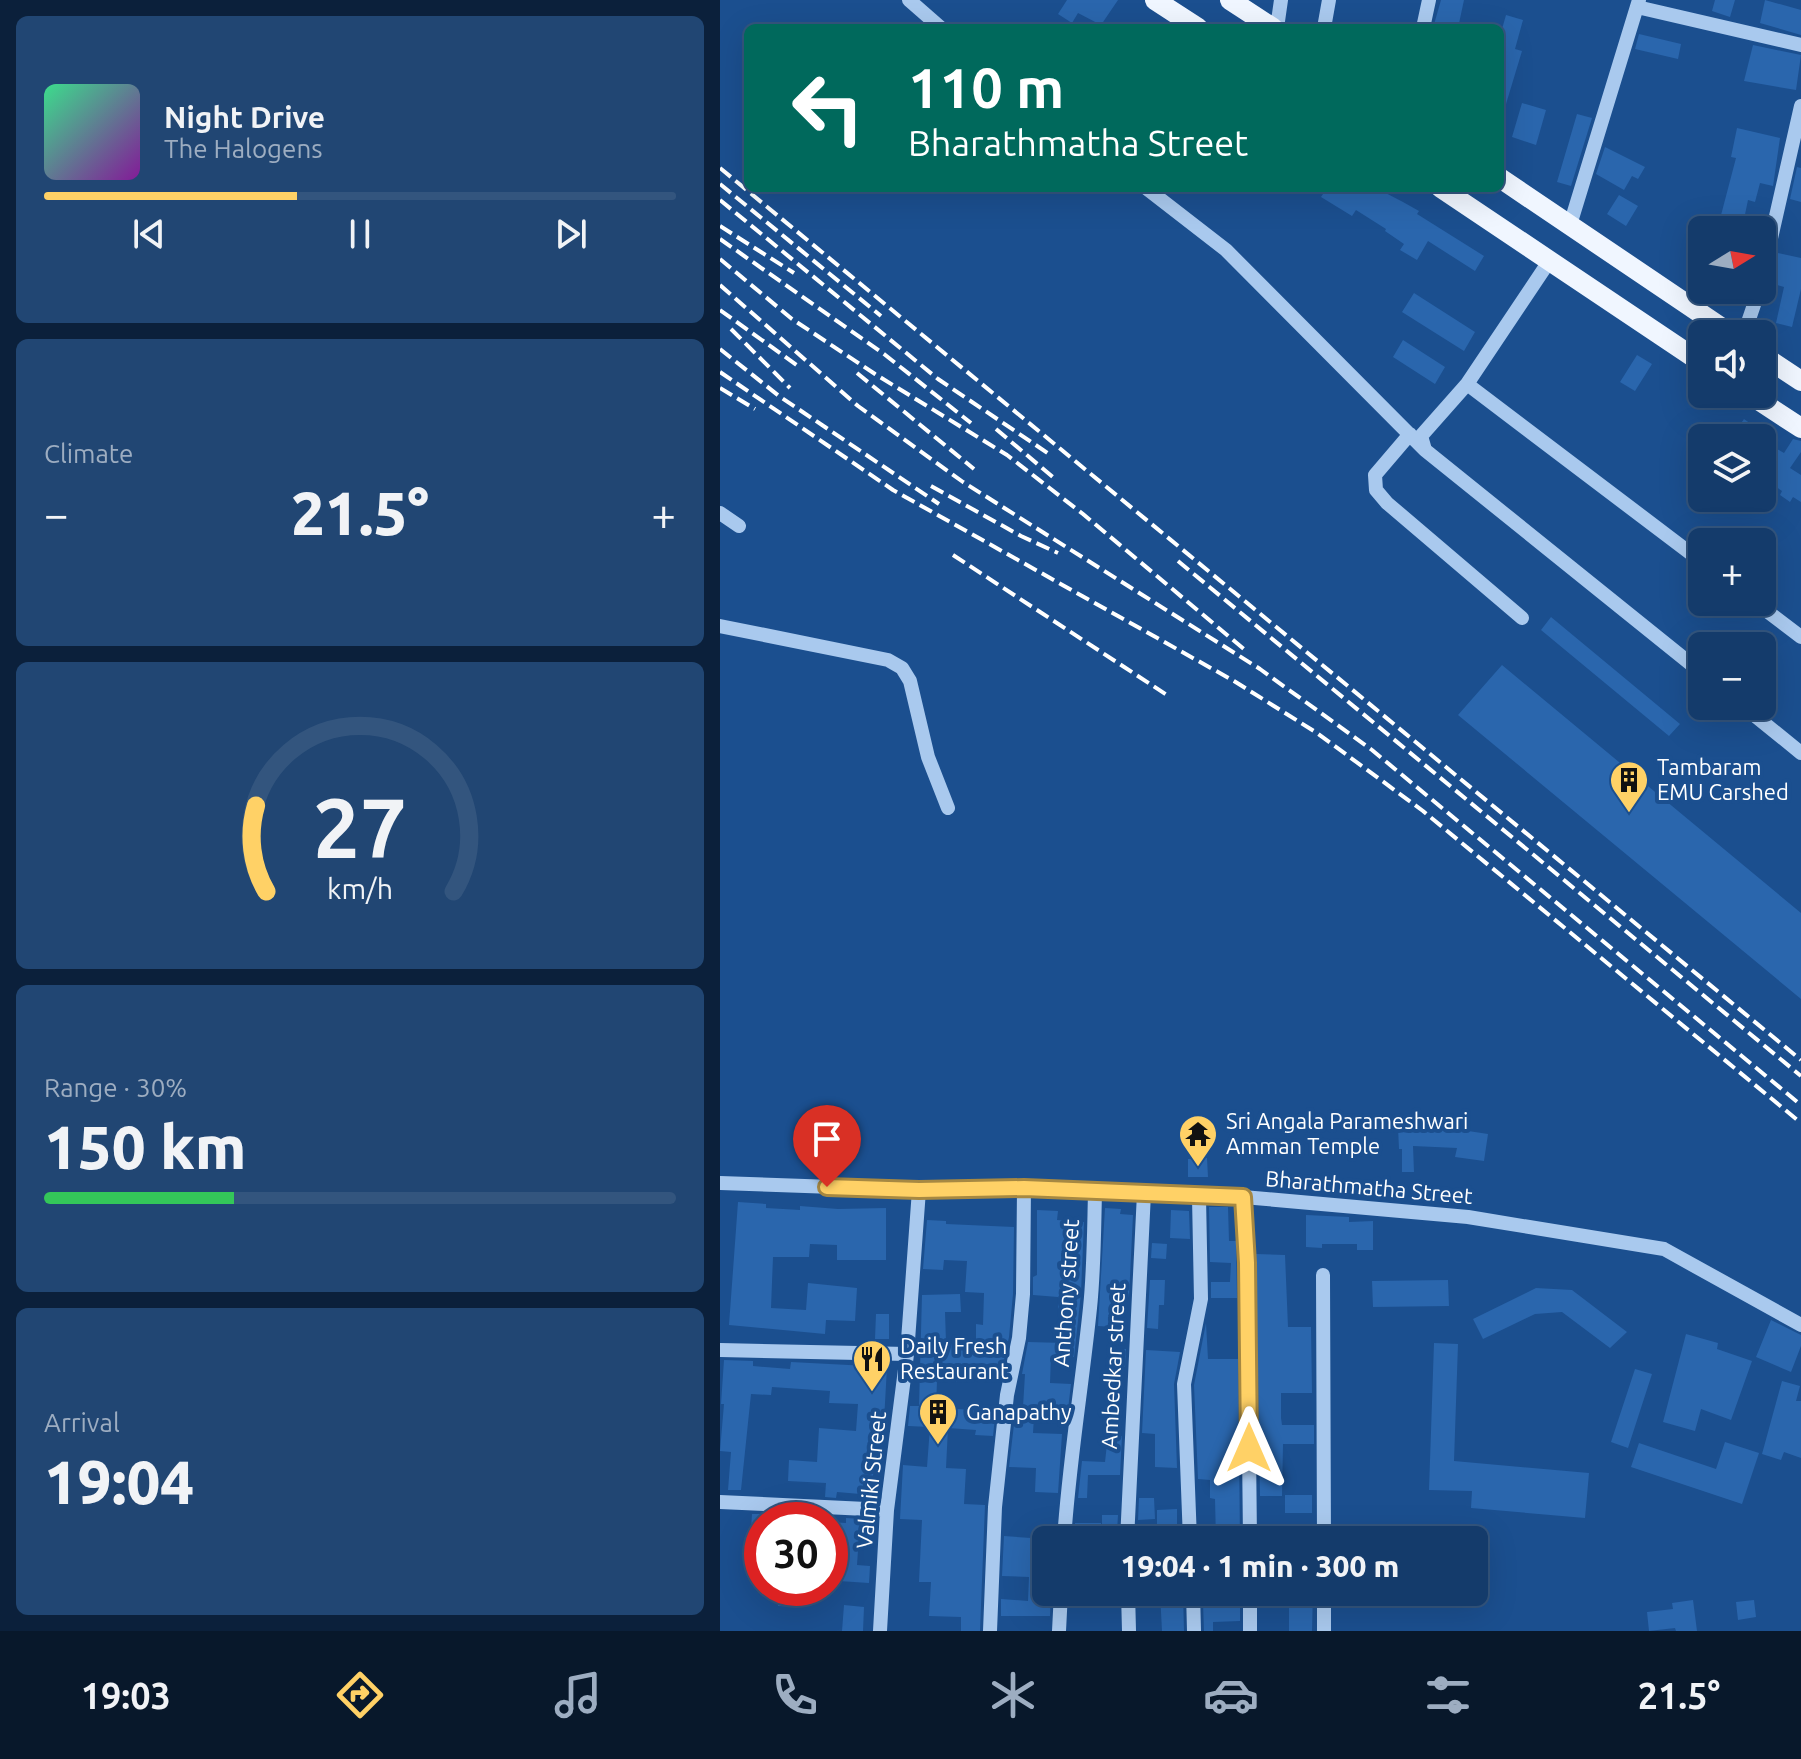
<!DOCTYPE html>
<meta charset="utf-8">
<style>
body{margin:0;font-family:Ubuntu,sans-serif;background:#214673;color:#f1f3f6;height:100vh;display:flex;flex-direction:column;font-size:30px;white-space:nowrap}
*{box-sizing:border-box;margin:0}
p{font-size:26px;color:#9dadc1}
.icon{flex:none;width:44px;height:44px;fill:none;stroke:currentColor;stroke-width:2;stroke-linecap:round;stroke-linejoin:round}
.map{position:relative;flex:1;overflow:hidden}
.panel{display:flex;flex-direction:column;gap:16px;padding:16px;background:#0b203b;width:720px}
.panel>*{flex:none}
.top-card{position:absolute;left:24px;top:24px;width:760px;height:168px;border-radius:12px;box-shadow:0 8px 32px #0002,0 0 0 2px #33557e;background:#00695c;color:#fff;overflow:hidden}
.needle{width:52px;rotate:79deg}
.fabs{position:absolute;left:968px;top:216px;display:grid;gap:16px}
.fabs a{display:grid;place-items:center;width:88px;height:88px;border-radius:12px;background:#143b6b;box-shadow:0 8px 32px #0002,0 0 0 2px #33557e;font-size:40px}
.speed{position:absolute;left:24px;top:1502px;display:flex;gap:16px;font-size:40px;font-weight:700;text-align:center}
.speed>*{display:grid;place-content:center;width:104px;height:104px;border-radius:50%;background:#143b6b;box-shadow:0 8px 32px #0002,0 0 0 2px #33557e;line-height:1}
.speed .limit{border:12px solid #d22;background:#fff;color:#111}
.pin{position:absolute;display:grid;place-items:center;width:68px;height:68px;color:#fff;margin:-82px -34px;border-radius:50% 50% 50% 0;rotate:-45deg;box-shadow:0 0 8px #0007}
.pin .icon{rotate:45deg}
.me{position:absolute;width:88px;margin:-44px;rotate:0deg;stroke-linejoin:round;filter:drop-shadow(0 0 6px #0008)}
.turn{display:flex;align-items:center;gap:28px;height:168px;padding:0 32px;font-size:36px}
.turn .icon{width:104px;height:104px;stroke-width:2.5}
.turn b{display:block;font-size:56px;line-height:68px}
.big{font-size:60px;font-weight:800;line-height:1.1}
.panel .tile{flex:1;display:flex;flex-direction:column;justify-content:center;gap:12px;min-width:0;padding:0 28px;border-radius:12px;background:#214673}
.panel .dial{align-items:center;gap:0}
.dial svg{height:208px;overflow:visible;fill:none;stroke:#33557e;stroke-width:7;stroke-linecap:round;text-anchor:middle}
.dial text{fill:#f1f3f6;stroke:none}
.song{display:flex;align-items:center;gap:24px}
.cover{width:96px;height:96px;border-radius:12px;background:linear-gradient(135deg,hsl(150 70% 55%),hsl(290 70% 35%))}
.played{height:8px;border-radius:4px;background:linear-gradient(90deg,#ffd166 40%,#33557e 40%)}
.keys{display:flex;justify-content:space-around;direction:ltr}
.heat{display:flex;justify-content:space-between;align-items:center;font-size:44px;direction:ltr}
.charge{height:12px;border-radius:6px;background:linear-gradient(90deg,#34c759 30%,#33557e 0)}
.trip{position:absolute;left:312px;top:1526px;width:456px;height:80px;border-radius:12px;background:#143b6b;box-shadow:0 8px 32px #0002,0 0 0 2px #33557e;font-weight:800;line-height:80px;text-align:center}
.dock{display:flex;height:128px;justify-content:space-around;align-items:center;background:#08182b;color:#9dadc1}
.dock .icon{width:56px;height:56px}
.dock .on{color:#ffd166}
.dock b{font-size:36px;color:#f1f3f6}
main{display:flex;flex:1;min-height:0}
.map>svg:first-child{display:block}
</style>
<main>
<section class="panel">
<div class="tile">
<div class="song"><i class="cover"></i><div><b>Night Drive</b><p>The Halogens</p></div></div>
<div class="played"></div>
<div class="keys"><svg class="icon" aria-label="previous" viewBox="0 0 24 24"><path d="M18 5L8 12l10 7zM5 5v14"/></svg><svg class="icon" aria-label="pause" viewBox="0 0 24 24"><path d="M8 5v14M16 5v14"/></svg><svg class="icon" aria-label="next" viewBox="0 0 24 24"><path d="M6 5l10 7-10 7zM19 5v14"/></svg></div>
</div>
<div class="tile"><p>Climate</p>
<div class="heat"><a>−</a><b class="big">21.5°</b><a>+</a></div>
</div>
<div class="tile dial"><svg viewBox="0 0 100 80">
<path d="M14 69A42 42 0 1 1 86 69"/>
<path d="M14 69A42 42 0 0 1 10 36" stroke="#ffd166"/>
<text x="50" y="56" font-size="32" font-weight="700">27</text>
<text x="50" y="72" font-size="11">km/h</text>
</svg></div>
<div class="tile"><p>Range · 30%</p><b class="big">150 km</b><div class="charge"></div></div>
<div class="tile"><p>Arrival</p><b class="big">19:04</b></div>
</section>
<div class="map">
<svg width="1081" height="1631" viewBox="0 0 1081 1631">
<rect width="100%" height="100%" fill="#1b4f8f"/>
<!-- building -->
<path fill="#2a66ad" d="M347,0H398L381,25L358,13L352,23L338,14Z
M721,0H744L738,28H713Z
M995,0H1015L1010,17L992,11Z
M1045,0L1081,10V35L1040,23Z
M786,15L803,20L795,49L802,51L783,114L780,113V36Z
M919,34L961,44L958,59L915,49Z
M1033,45L1081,55L1076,90L1024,81Z
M802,103L826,110L816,145L792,137Z
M857,114L872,118L851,186L837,182Z
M1017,128L1060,138L1053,186L1040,183L1035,202L1028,200L1023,224L1000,219L1016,158L1011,157Z
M885,147L925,167L918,179L912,176L904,190L876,174Z
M1077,167L1081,168V202L1070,199Z
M607,188H656L683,202L699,211L697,214L764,256L755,271L708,241L697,260L680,250L684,244L665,231L666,229L636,210L632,216L601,197Z
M899,195L918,206L906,226L887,214Z
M1058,253L1081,258V289L1072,327L1056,323L1064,287L1050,283Z
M694,293L755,332L744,351L682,312Z
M683,340L725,367L715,384L673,357Z
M917,355L932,364L915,391L900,382Z
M1024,419L1035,427L1027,438H1011Z
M1073,439L1081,441V452L1070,468L1081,475V502L1073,497L1070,502L1060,495L1062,491L1042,477V440L1064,453Z
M831,617L960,724L949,736L821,630Z
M782,665L1081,913V999L738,715Z
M696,1118L735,1119V1129L768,1134L764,1161L735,1157L737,1148L693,1146L694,1172H682V1149H679L678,1127L696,1126Z
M487,1158L488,1177H468V1159Z
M18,1202L46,1204V1208L80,1210V1206L118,1209L166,1208V1260H117V1245L90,1244L89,1257H53L51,1308L86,1310L88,1283L137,1288L135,1321L106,1320L105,1334L9,1325Z
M489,1207H508L509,1241H516L517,1298H491V1282H510L511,1263L490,1262Z
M385,1208L401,1209L400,1214L413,1215L409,1297H394L393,1327L378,1326Z
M317,1210L338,1211L337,1220L364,1222L361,1293L354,1357L331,1356L330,1383L351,1384L348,1409L303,1407L305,1374H302L308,1342L344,1343L345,1320H339L338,1297L313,1295V1277L317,1275Z
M451,1210L469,1211L470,1239L450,1238Z
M586,1215L629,1217V1222L653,1221V1250H637V1244H602V1248L586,1247Z
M207,1220L226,1221V1224L294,1227L293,1294L289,1337L281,1373L246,1371V1382L217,1381L216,1408L257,1410V1407L276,1408L273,1436L255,1435L256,1430L228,1428L226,1468L246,1469L244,1504L265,1505L260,1631H241V1617L209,1616L211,1582H199L202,1520L180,1519L183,1465L207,1467L210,1427L188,1426L190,1406H199L202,1295L240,1294L241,1312H225L226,1342L256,1343V1324L263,1325L264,1293L245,1292L247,1261L224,1260L223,1270L203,1269Z
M432,1243L447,1244L446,1259L431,1258Z
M536,1254L565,1255L568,1327H591L592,1393H561V1418L562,1425H594V1444H563L562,1496H540Z
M430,1280H445L444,1305H439L438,1329L427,1328Z
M728,1280L729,1306L653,1307L652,1281Z
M816,1288L852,1290L907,1332L890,1348L842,1312L815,1314L763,1339L753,1319Z
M156,1314H169V1339H155Z
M1051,1320L1081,1335V1346L1071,1372L1036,1357Z
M486,1323L488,1359H518L520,1539L496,1540L495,1499L490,1498V1480L478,1479L474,1385Z
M966,1334L998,1343L997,1349L1032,1361L1011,1420L981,1409L975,1431L943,1422Z
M714,1343L738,1344L734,1461L869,1473L865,1518L751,1508L752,1491L709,1490Z
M393,1349H406L405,1367H392Z
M426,1350L460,1352L454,1384L457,1468L435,1467V1434L422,1433Z
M4,1360L33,1361V1366L70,1369L71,1362L167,1367L164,1421H156L152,1495L117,1492L116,1498L105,1497L106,1483L68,1481L69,1460L97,1462L99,1428L136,1431L138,1404L109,1403L110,1391L52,1387L51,1395L31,1394L21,1490H8L11,1452L0,1451L4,1404H1Z
M915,1369L932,1374L908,1448L891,1442Z
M1062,1381L1080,1386L1076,1401H1081V1458L1064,1452L1061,1460L1042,1454Z
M295,1416L314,1417L313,1433L342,1434L338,1493L315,1492L316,1468L289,1467Z
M388,1435L402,1436L400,1475H368L367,1498H358L362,1461L385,1462Z
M1005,1442L1039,1453L1022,1504L911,1467L919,1443L996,1469Z
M565,1495H592V1513H565Z
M419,1498H434L435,1519L418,1520Z
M457,1509V1533H437V1510Z
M32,1514H42V1578L28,1577Z
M382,1515H398L397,1532H382Z
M126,1518L156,1520L155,1536L139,1535L137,1565L150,1566L149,1583L119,1581L121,1560L110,1559V1522L126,1523Z
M355,1523H381V1540H354Z
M284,1536L311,1538L310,1563L326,1564V1592H331L330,1616H281V1599L308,1601L309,1577L282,1576Z
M59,1588H79L77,1607L58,1606Z
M378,1592H398V1603H379Z
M496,1592H520V1621L493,1622V1631H484L483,1603H497Z
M569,1592H593L592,1631H569Z
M440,1593H463L464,1631H442Z
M973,1600L977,1631H956L955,1628L929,1631L927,1612L953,1609L952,1603Z
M1034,1600L1036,1617L1018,1620L1016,1602Z
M124,1605L144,1607L143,1631H122Z"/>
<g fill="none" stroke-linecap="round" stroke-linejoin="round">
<!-- minor -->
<path stroke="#a9c9ee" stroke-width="14" d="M189,0L221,28
M917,7L1081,45
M557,28L561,0
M604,28L609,0
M703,28L709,0
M426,188L506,250L705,450
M850,225L919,0
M830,260L747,384L701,436L705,450L982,673
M1042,278L1081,106
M1024,334L1039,290
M747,384L982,562
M690,434L655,475L656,490L667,503L802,618
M0,513L19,526
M1035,602L1081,637
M0,626L168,660L182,668L190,681L208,757L228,808
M1023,706L1081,753
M0,1183L199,1190L304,1188L523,1197L748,1217L944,1249L1081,1325
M523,1197L527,1263L530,1540
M603,1275L604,1540
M0,1350L187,1354
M0,1502L167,1510
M344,1540C349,1462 362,1386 370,1308C374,1270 374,1231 375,1192
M407,1540L424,1193
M470,1540L464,1384L481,1299L479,1197
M408,1592L409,1631
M473,1592L474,1631
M530,1592V1631
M604,1592V1631
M160,1631L167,1510L187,1354L199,1190
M270,1631L275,1507L287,1395L299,1338L303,1294L304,1188
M339,1631L341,1592"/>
<!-- major -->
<path stroke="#f0f6ff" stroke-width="20" d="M435,0L478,28
M510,0L553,28
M780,178L1011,334
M721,188L982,363
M1042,355L1081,381
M1029,394L1081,428"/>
<!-- rail -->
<path stroke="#fff" stroke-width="4" stroke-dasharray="14 6" stroke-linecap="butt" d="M0,168L1081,1060
M0,184L161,316
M0,200L218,379L329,454
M0,226L74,273
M0,239L164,354L251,423
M0,259L72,319L155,374L287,455L363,514L525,650
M0,285L138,406L243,482L540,669L652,750L1081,1105
M0,310L78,366
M11,329L70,388
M0,349L59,396L219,504
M0,372L173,490L514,681L597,733L703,811L1081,1123
M137,373L254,469
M0,388L35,409
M276,429L334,478
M211,486L301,536L338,553
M233,555L450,697
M458,561L1081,1076"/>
</g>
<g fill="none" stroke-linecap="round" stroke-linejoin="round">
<defs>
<path id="route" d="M107,1187L199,1190L304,1188L523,1197L527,1263L529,1448"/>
</defs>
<!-- route casing -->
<use href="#route" stroke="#a68842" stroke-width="20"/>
<!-- route -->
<use href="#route" stroke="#ffd166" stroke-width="14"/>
</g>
<!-- icons -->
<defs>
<symbol id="building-pin" viewBox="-11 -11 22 30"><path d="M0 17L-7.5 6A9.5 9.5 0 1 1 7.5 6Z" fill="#ffd166" stroke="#1b4f8f"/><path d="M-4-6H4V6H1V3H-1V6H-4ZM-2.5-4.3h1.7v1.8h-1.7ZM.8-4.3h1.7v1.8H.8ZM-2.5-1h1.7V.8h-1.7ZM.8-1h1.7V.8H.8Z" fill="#111"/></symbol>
<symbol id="temple-pin" viewBox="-11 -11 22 30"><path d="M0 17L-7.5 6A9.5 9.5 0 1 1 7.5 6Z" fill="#ffd166" stroke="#1b4f8f"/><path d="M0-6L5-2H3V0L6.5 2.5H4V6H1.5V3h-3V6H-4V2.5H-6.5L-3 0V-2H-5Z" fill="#111"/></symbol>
<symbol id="restaurant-pin" viewBox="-11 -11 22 30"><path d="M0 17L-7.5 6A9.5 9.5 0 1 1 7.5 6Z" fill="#ffd166" stroke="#1b4f8f"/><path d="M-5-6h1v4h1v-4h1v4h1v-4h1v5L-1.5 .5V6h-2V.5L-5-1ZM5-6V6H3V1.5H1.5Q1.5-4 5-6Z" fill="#111"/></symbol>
</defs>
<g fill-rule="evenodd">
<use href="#building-pin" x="887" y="758" width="44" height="60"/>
<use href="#temple-pin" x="456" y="1112" width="44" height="60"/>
<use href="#restaurant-pin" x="130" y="1337" width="44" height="60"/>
<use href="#building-pin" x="196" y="1390" width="44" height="60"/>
</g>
<g text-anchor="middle" stroke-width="8" stroke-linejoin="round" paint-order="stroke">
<!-- poi labels -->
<g font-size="22" fill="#fff" stroke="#1b4f8f" text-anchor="start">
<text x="937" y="775">Tambaram<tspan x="937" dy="25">EMU Carshed</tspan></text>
<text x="506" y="1129">Sri Angala Parameshwari<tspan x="506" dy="25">Amman Temple</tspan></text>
<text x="180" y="1354">Daily Fresh<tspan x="180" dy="25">Restaurant</tspan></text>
<text x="246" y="1420">Ganapathy</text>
</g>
<!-- street labels -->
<g font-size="22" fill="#fff" stroke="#1b4f8f">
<text transform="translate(649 1187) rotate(5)" y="8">Bharathmatha Street</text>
<text transform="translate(346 1293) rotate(-86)" y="8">Anthony street</text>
<text transform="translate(393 1366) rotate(-87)" y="8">Ambedkar street</text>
<text transform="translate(151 1480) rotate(-84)" y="8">Valmiki Street</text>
</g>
</g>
</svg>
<div class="fabs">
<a><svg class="needle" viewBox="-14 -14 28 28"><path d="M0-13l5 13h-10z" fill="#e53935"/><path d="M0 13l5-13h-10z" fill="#9dadc1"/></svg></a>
<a><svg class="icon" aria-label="sound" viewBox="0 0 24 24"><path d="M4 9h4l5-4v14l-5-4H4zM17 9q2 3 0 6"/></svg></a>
<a><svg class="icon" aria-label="layers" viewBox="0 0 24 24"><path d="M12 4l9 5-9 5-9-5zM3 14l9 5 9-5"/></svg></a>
<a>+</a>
<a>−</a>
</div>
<div class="speed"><div class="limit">30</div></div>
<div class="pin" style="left:107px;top:1187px;background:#d93025"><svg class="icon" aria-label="arrive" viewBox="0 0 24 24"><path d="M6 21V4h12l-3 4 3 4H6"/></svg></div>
<svg class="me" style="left:529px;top:1448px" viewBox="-20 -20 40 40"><path d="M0-17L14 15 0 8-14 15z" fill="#ffd166" stroke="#fff" stroke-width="4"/></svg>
<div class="trip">19:04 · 1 min · 300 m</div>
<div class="top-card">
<div class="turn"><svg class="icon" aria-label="left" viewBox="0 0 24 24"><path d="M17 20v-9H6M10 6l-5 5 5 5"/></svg><div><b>110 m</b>Bharathmatha Street</div></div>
</div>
</div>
</main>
<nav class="dock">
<b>19:03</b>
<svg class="icon on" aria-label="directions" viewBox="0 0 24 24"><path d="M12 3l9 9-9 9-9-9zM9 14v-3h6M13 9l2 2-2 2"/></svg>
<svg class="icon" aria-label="music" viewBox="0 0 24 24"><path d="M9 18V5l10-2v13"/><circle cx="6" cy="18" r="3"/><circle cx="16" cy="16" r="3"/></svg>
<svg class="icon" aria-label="phone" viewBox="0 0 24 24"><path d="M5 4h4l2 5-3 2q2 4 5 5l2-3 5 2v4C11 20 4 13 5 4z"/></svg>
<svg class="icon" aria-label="climate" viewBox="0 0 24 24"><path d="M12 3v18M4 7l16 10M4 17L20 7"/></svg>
<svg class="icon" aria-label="car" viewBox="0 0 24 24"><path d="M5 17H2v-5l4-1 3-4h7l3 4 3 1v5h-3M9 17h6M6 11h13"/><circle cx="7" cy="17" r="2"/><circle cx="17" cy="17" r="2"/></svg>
<svg class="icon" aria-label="filters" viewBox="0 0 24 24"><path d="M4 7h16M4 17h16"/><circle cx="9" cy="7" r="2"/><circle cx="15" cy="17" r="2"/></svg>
<b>21.5°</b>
</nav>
